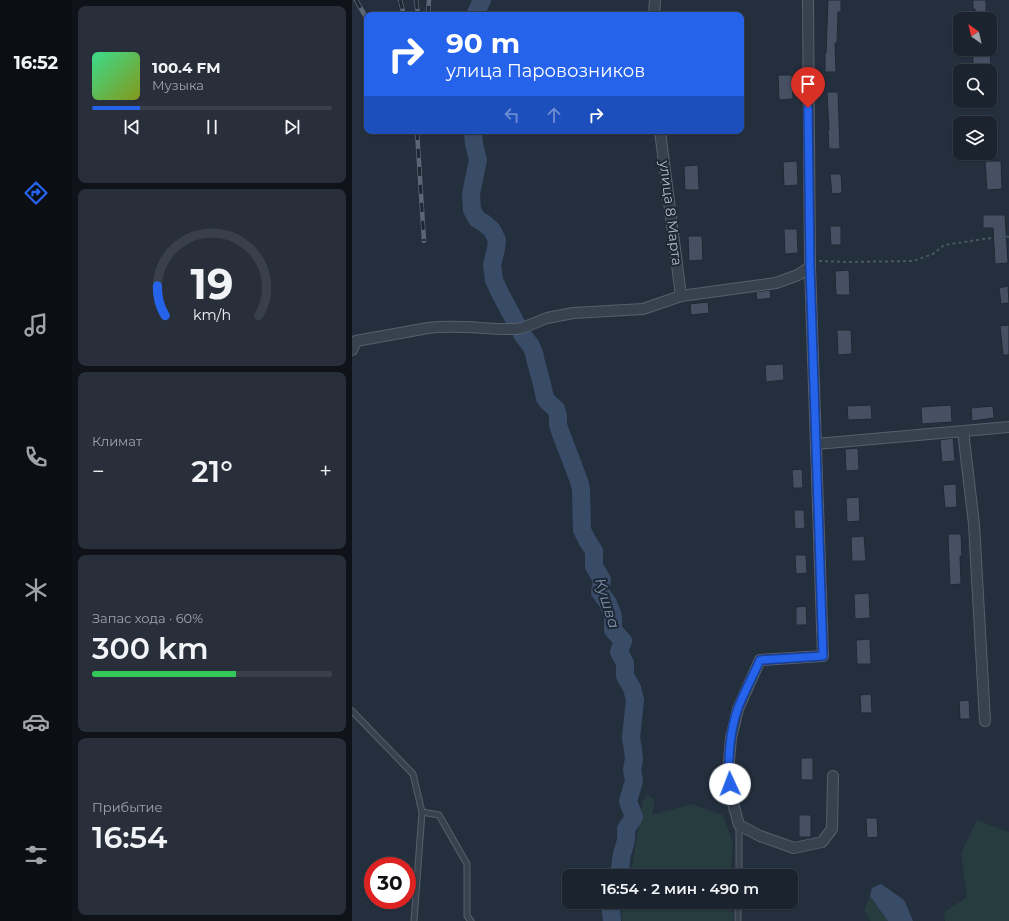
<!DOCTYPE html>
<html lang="ru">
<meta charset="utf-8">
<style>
body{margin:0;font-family:Montserrat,sans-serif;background:#282f3a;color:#f1f3f6;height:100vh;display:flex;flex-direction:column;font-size:15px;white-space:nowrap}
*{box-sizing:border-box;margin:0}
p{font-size:13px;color:#a0a4aa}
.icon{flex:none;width:22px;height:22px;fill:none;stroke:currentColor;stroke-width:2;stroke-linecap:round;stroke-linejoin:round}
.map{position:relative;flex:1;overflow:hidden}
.side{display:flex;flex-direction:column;gap:6px;padding:6px;background:#0f1319;width:280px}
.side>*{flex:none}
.guide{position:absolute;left:12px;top:12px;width:380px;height:122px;border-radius:8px;box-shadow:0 1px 3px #0004,0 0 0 1px #39404a;background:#2563eb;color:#fff;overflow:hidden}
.needle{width:26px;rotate:326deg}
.tools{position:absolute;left:601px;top:12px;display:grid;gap:8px}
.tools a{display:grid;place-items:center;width:44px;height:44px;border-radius:8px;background:#1b232e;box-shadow:0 1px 3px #0004,0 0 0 1px #39404a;font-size:20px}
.speed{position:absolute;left:12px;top:857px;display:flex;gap:8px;font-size:20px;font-weight:700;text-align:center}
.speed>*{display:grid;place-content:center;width:52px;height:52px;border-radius:50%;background:#1b232e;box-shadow:0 1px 3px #0004,0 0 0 1px #39404a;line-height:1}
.speed .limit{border:6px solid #d22;background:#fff;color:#111}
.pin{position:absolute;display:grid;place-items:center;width:34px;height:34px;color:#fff;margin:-41px -17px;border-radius:50% 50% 50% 0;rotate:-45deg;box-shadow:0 0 4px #0007}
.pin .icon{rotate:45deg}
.me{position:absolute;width:44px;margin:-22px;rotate:358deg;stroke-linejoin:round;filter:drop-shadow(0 0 3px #0008)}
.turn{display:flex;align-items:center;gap:14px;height:84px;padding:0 16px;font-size:18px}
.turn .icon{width:52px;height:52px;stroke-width:2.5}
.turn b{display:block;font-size:28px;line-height:34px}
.lanes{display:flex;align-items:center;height:38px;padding:0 16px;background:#0003;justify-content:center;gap:20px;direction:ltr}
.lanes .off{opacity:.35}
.big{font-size:30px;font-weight:600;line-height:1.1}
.side .widget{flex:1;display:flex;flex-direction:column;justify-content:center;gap:6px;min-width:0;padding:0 14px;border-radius:8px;background:#282f3a}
.side .dial{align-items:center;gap:0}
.dial svg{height:104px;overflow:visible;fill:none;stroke:#39404a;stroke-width:7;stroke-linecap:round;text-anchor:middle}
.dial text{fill:#f1f3f6;stroke:none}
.song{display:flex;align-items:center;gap:12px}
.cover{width:48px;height:48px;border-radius:6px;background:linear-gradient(135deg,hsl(150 70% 55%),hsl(70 70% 35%))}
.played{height:4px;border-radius:2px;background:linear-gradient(90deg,#2563eb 20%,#39404a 20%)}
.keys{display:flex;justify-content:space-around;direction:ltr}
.heat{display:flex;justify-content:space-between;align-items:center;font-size:22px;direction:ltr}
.charge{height:6px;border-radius:3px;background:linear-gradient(90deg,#34c759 60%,#39404a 0)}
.trip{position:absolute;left:210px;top:869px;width:236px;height:40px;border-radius:8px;background:#1b232e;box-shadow:0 1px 3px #0004,0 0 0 1px #39404a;font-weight:600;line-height:40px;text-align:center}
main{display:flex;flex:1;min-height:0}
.dock{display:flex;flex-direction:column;width:72px;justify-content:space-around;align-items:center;background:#0b0e12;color:#a0a4aa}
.dock .icon{width:28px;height:28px}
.dock .selected{color:#2563eb}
.dock b{font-size:18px;color:#f1f3f6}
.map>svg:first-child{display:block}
</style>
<main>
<nav class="dock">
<b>16:52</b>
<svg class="icon selected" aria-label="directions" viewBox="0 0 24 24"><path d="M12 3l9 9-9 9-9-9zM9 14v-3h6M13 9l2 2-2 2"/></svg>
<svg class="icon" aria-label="music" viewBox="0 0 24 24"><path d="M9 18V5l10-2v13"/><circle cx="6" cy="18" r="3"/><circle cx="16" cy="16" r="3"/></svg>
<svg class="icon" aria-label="phone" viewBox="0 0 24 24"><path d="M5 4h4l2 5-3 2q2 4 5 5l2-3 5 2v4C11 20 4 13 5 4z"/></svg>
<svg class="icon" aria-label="climate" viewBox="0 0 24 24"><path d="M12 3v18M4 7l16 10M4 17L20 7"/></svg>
<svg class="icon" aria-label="car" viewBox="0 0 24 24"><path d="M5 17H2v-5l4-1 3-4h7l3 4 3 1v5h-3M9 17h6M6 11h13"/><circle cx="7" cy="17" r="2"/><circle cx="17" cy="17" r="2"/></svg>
<svg class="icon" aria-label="filters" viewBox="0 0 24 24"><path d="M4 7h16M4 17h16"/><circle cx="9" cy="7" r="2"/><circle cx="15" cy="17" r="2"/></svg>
</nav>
<section class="side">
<div class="widget">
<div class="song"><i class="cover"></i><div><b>100.4 FM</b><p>Музыка</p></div></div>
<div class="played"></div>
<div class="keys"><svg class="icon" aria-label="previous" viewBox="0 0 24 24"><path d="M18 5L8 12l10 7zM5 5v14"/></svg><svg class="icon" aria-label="pause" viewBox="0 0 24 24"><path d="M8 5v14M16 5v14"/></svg><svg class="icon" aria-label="next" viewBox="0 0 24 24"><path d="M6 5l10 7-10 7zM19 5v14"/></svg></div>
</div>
<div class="widget dial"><svg viewBox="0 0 100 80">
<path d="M14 69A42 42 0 1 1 86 69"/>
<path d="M14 69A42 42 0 0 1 8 46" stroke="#2563eb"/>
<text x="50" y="56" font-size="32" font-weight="700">19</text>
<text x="50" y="72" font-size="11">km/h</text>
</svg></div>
<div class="widget"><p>Климат</p>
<div class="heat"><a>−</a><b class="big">21°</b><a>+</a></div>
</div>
<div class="widget"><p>Запас хода · 60%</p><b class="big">300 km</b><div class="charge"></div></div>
<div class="widget"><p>Прибытие</p><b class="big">16:54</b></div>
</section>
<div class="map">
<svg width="657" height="921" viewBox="0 0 657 921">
<rect width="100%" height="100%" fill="#242f3e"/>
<!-- green -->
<path fill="#263c3f" d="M296,795L303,800L300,815L339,804L371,815L381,843L379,871L372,876H277L279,872L291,801Z
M625,820L657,832V921H593L592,912L615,897L609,853Z
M518,896L536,921H519L512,910Z
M269,902H353V904H371L382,914L381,921H270Z"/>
<!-- water -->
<path fill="#394c67" d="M529,884L552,900L561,921H536L518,896L520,888Z"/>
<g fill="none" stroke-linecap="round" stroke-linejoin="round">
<!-- river -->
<path stroke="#394c67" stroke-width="18" d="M123,15L130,0
M121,131L122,144L126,160L119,194L120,210L125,219L132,223L140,230L145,240L144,249L140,265L142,280L148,293L164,323
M170,334L179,346L182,353L184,362L190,384L193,398L196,402L204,409L206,416V425L208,431L227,481L229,489L230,530L235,540L242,551V566L250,580L248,592L256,603L261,616V630L271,641L267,652L273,663V676L280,688L283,700L279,738L281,749L282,760L280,769L282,781L276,801L282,817L274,829C275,841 273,844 270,854C268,864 270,867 265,876
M258,902L260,921"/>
</g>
<!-- building -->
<path fill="#455162" stroke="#1f2835" d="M476,0H489V12H486L485,43H483L484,72H473V53H474Z
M621,0H634V19H624L623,9H621Z
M620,49H638L639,71H622Z
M426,75H440L441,99L427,100Z
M475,92H486L488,149H477L476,130H477Z
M445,161L446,185L432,186L431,162Z
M633,161H649L650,189L635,190Z
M346,165L347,190H333L332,166Z
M478,174H489L490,193L480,194Z
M631,215H653L656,263L643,264L641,228H631Z
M478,226H489V245H479Z
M432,229H445L446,253L433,254Z
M336,236H350L351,260L337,261Z
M497,270L498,295H484L483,271Z
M656,286L657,303L649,304L647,288Z
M418,290L419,298L405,300L404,292Z
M356,302L357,313L339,315L338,304Z
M657,325V355H651L648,326Z
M485,330H499L500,354L486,355Z
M431,364L432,380L414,382L413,365Z
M519,405L520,419L496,420L495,406Z
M599,405L600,422L570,424L569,407Z
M641,406L642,418L620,421L619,408Z
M601,438L603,461L590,462L588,440Z
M506,448L507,470L494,471L493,449Z
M450,469L451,488H441L440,470Z
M604,484L605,507L593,508L591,485Z
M507,497L508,521L495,522L494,498Z
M442,510H452L453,528L443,529Z
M596,534H609L610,556H608L609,584L598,585Z
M512,536L514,561H500L499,537Z
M443,555H454L455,573L444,574Z
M517,593L518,618L503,619L502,594Z
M454,606L455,625H444V607Z
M518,639L519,664H505L504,640Z
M519,694L520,713H509L508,695Z
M617,700L618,719H608L607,701Z
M449,758H461V780H449Z
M447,815H459V837H447Z
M514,818H525L526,837L515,838Z"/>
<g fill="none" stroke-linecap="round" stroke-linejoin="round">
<defs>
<path id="service" d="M0,711L61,774L70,812L62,921
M70,812L87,815L115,864V916L119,921
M387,876V825
M386,921V902"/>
<path id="minor" d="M456,0L458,267L471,656L408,660L386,709L379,738L376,773L379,796L387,825L408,836L442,848L470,842L480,829L481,776
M302,15L303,0
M308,131L329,296
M0,350L4,341L76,328C106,324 135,330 164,329L170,328L195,318L221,313L291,309L329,296L424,283L446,275L458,267
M611,431L622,524L633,721
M464,444L657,427"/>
</defs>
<!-- service casing -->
<use href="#service" stroke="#565f6c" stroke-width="7"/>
<!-- minor casing -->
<use href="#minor" stroke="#565f6c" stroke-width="12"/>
<!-- path -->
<path stroke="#44595c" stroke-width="2" stroke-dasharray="3 3" stroke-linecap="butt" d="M467,261L495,262L561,261L581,254L592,245L652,236L657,237"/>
<!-- service -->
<use href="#service" stroke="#38414e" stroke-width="5"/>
<!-- minor -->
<use href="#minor" stroke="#38414e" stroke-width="10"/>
<defs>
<path id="rail" d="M4,0L15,19
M48,0L52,15
M64,0L66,15
M76,15L77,0
M65,131L72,241"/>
</defs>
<!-- rail casing -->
<use href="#rail" stroke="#5a6575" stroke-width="4.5"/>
<!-- rail -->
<use href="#rail" stroke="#1d2633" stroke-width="3" stroke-dasharray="9" stroke-linecap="butt"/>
</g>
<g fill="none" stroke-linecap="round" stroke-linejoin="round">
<defs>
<path id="route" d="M378,784C375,762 378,730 386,708C392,692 401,676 408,660L471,656L458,267L456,108"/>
</defs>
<!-- route casing -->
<use href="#route" stroke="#184099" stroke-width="10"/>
<!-- route -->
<use href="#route" stroke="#2563eb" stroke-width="7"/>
</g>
<g text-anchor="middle" stroke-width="4" stroke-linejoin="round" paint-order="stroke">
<!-- street labels -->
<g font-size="14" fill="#b4bcc9" stroke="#1d2633">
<text transform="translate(319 213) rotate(83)" y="5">улица 8 Марта</text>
</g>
<!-- water labels -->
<g font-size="15" font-style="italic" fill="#7c92b1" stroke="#1d2633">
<text transform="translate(255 603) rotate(73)" y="5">Кушва</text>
</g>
</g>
</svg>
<div class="tools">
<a><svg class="needle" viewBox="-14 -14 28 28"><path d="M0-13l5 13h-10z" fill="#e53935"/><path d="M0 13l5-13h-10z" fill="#a0a4aa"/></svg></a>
<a><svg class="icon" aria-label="search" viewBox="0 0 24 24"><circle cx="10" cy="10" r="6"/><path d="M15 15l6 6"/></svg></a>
<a><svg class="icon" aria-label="layers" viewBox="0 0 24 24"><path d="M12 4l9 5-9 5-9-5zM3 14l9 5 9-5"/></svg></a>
</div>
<div class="speed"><div class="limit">30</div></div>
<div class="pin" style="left:456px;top:108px;background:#d93025"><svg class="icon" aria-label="arrive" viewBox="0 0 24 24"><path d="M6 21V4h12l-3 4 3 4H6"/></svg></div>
<svg class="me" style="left:378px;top:784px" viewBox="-20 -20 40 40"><circle r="19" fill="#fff"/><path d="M0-13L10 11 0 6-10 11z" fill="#2563eb"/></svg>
<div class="trip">16:54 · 2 мин · 490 m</div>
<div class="guide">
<div class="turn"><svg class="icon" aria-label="right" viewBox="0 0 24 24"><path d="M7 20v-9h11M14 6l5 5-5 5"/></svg><div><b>90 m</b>улица Паровозников</div></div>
<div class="lanes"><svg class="icon off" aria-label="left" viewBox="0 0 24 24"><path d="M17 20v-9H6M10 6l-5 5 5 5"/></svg><svg class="icon off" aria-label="ahead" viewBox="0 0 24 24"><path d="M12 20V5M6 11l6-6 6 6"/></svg><svg class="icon" aria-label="right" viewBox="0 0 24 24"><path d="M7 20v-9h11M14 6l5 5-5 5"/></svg></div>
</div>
</div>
</main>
